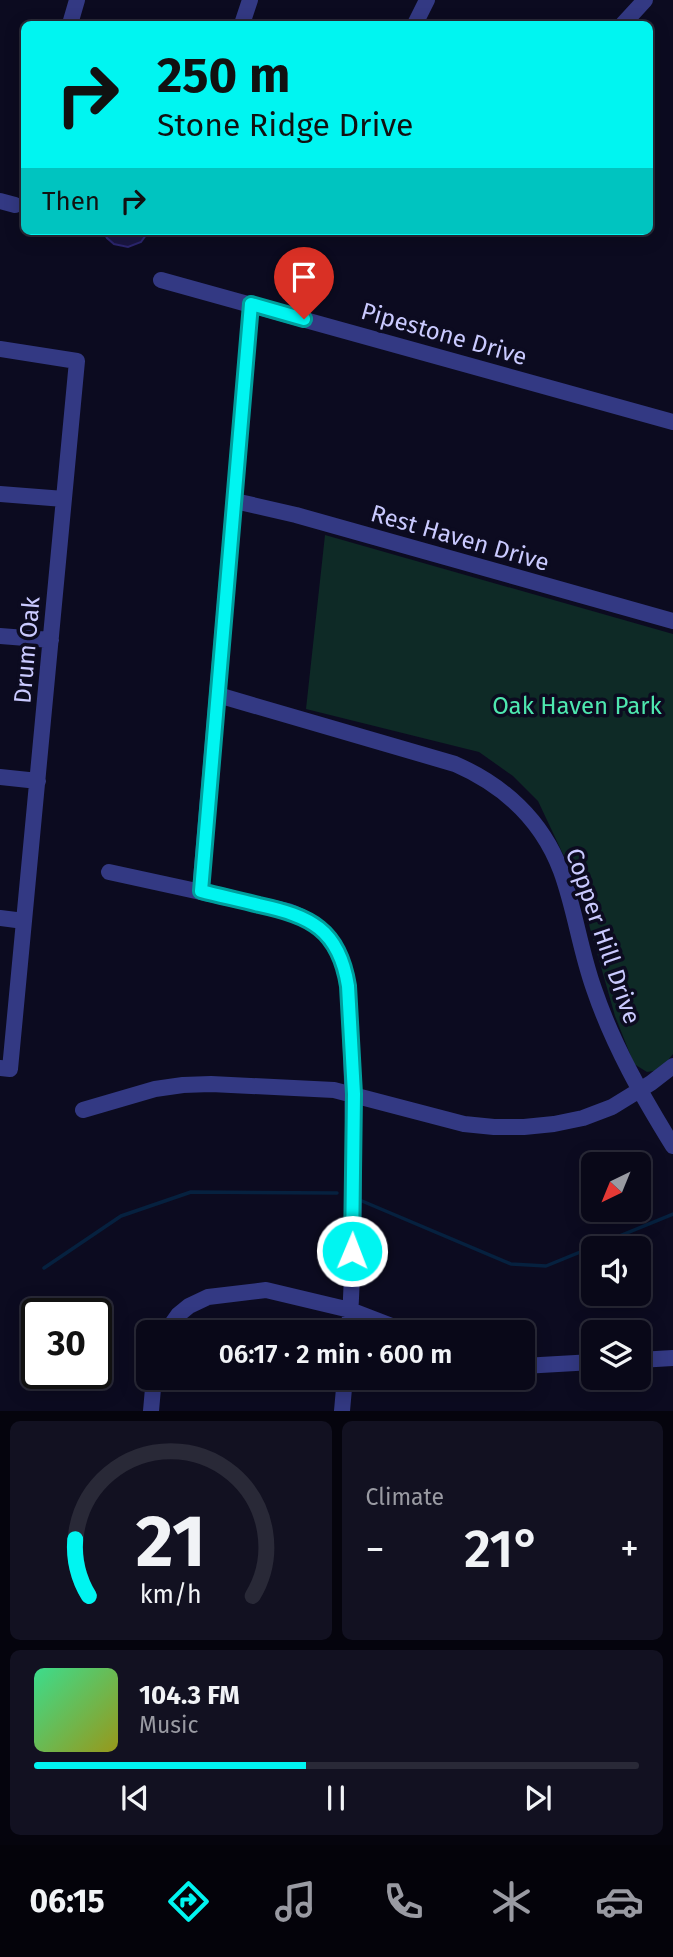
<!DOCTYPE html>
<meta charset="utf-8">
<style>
body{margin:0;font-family:"Fira Sans",sans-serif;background:#121121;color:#f1f3f6;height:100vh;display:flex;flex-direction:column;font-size:26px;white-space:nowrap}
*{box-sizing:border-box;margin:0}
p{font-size:23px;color:#999aa2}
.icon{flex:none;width:38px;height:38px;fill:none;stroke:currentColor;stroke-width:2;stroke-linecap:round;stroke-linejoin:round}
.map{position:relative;height:1411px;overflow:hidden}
.panel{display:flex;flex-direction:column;gap:10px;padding:10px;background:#05040d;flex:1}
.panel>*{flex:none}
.guide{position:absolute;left:21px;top:21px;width:632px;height:214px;border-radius:10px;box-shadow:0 4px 18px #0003,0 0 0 2px #292937;background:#00f5f1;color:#111;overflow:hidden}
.needle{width:46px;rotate:223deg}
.fabs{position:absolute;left:581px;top:1152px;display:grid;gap:14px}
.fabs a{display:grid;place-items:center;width:70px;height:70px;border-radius:10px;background:#090818;box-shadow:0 4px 18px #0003,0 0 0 2px #292937;font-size:35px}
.speed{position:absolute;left:21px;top:1298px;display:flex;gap:14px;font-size:35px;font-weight:700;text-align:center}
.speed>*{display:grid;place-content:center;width:91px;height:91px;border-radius:50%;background:#090818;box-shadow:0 4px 18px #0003,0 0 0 2px #292937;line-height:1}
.speed .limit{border:4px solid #111;border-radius:10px;background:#fff;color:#111}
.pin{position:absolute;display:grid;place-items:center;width:60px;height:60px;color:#fff;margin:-72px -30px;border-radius:50% 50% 50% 0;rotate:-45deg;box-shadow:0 0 7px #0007}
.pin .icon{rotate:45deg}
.me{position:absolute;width:77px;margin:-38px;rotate:1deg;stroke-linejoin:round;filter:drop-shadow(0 0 5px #0008)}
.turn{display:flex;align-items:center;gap:24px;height:147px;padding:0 21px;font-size:32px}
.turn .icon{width:91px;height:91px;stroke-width:2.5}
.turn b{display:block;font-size:49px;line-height:60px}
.then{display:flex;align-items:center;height:66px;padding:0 21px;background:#0003;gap:14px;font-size:26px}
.big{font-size:52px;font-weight:600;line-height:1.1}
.panel .tile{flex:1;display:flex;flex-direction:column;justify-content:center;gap:10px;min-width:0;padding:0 24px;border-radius:10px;background:#121121}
.panel .dial{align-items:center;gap:0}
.dial svg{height:182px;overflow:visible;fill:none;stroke:#292937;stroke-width:7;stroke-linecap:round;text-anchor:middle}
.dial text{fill:#f1f3f6;stroke:none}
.song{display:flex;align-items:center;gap:21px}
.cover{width:84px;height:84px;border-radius:10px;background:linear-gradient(135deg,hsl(150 70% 55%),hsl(60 70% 35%))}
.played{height:7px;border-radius:4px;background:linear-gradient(90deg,#00f5f1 45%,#292937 45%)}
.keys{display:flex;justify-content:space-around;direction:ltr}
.heat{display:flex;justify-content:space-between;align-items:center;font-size:38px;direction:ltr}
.panel .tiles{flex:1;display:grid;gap:10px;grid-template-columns:1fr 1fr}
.tile:last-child{grid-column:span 2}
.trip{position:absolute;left:136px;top:1320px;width:399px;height:70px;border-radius:10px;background:#090818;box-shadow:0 4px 18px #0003,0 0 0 2px #292937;font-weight:600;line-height:70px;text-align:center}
.menu{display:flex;height:112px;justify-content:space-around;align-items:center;background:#04030a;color:#999aa2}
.menu .icon{width:49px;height:49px}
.menu .on{color:#00f5f1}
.menu b{font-size:32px;color:#f1f3f6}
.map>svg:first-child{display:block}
</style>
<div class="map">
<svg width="673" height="1411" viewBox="0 0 673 1411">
<rect width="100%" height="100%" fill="#0c0b20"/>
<!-- green -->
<path fill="#0e2a26" d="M325,535L673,634V1054L660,1070L647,1072L634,1064L615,1016L578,886L538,801L513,776L479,752L306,709Z"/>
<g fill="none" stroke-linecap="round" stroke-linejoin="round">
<!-- stream -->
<path stroke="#06213f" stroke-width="3.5" d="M362,1201L511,1264L546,1266L673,1214
M44,1268L121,1216L191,1192L337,1193"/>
</g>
<!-- building -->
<path fill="#1a1642" stroke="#2c2670" stroke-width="2" d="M103,231H149L141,242L128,247L114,244L107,238Z"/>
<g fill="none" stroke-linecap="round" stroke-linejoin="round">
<!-- minor -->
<path stroke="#333983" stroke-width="16" d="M70,24L77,0
M242,24L250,0
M415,24L427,0
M623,24L645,0
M0,201L15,205
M161,280L673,422
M0,349L77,361L10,1069L0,1068
M0,494L64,499
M235,501L296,515L673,621
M0,636L51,640
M218,695L455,764C503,785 542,820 561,871C575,909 580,950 594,989C613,1045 642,1096 673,1146
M0,777L38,781
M109,872L288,911C325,925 342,946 348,986C354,1100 357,1218 349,1332
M200,891L251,304
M0,918L24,921
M83,1110L155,1089L183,1085L211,1084L334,1090L464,1124L494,1127H524L554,1124L583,1118L612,1107L651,1083L673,1066
M166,1332L178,1315L189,1306L208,1297L266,1290L350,1310L407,1332
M639,1360L673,1358
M523,1366L593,1362
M151,1411L154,1377
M342,1411L345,1377"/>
</g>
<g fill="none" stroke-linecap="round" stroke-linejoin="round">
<defs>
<path id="route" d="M304,319L251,304L201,891C220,896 240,900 259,905C310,916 339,929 348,986L354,1094L352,1251"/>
</defs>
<!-- route casing -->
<use href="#route" stroke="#009f9d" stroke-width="18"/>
<!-- route -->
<use href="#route" stroke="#00f5f1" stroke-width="12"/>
</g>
<g text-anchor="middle" stroke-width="7" stroke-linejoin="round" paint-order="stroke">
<!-- street labels -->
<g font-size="24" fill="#cacaff" stroke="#0c0b20">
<text transform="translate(444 334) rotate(16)" y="8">Pipestone Drive</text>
<text transform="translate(460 538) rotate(16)" y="8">Rest Haven Drive</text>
<text transform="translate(27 650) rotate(-85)" y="8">Drum Oak</text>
<text transform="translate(603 936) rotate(71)" y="8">Copper Hill Drive</text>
</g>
<!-- park labels -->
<g font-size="24" fill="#4ee7af" stroke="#0c0b20">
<text x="577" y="714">Oak Haven Park</text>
</g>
</g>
</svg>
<div class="fabs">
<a><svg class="needle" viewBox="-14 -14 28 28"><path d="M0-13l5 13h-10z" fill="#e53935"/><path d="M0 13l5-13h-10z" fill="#999aa2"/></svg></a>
<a><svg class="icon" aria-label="sound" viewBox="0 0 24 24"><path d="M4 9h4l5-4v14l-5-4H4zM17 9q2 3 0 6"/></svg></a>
<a><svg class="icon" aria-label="layers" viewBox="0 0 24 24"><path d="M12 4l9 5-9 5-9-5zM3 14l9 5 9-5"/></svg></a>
</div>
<div class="speed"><div class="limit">30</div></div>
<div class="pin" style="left:304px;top:319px;background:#d93025"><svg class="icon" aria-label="arrive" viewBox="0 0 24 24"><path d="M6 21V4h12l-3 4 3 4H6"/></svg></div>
<svg class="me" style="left:352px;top:1251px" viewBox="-20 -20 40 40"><circle r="17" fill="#00f5f1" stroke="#fff" stroke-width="3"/><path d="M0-11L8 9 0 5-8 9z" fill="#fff"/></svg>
<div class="trip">06:17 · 2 min · 600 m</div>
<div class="guide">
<div class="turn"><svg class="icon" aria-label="right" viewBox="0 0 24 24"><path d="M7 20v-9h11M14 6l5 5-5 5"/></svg><div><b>250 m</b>Stone Ridge Drive</div></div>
<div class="then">Then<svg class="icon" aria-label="right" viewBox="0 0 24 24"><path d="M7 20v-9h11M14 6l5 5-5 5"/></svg></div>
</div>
</div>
<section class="panel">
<div class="tiles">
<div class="tile dial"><svg viewBox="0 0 100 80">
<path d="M14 69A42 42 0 1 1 86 69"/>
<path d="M14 69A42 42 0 0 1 8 44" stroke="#00f5f1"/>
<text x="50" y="56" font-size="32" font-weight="700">21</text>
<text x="50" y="72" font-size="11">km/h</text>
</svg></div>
<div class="tile"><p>Climate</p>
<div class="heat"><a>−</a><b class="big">21°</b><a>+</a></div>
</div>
<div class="tile">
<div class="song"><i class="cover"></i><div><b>104.3 FM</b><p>Music</p></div></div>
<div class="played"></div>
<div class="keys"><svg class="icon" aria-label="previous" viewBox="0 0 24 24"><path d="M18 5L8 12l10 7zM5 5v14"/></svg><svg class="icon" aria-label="pause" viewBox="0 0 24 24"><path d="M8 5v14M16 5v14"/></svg><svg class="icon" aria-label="next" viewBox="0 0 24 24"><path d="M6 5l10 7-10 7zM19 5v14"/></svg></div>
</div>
</div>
</section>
<nav class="menu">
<b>06:15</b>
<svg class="icon on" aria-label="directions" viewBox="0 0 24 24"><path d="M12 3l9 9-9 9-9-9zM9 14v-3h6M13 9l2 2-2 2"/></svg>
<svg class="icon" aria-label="music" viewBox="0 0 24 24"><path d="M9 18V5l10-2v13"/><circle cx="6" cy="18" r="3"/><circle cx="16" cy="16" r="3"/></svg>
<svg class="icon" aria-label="phone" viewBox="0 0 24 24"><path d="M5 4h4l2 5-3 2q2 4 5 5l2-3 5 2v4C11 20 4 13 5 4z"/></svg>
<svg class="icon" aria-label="climate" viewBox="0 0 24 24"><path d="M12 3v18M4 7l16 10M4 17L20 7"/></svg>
<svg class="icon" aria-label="car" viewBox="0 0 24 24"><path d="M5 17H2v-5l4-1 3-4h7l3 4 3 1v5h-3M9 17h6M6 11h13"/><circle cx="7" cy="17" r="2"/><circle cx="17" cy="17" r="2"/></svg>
</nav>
